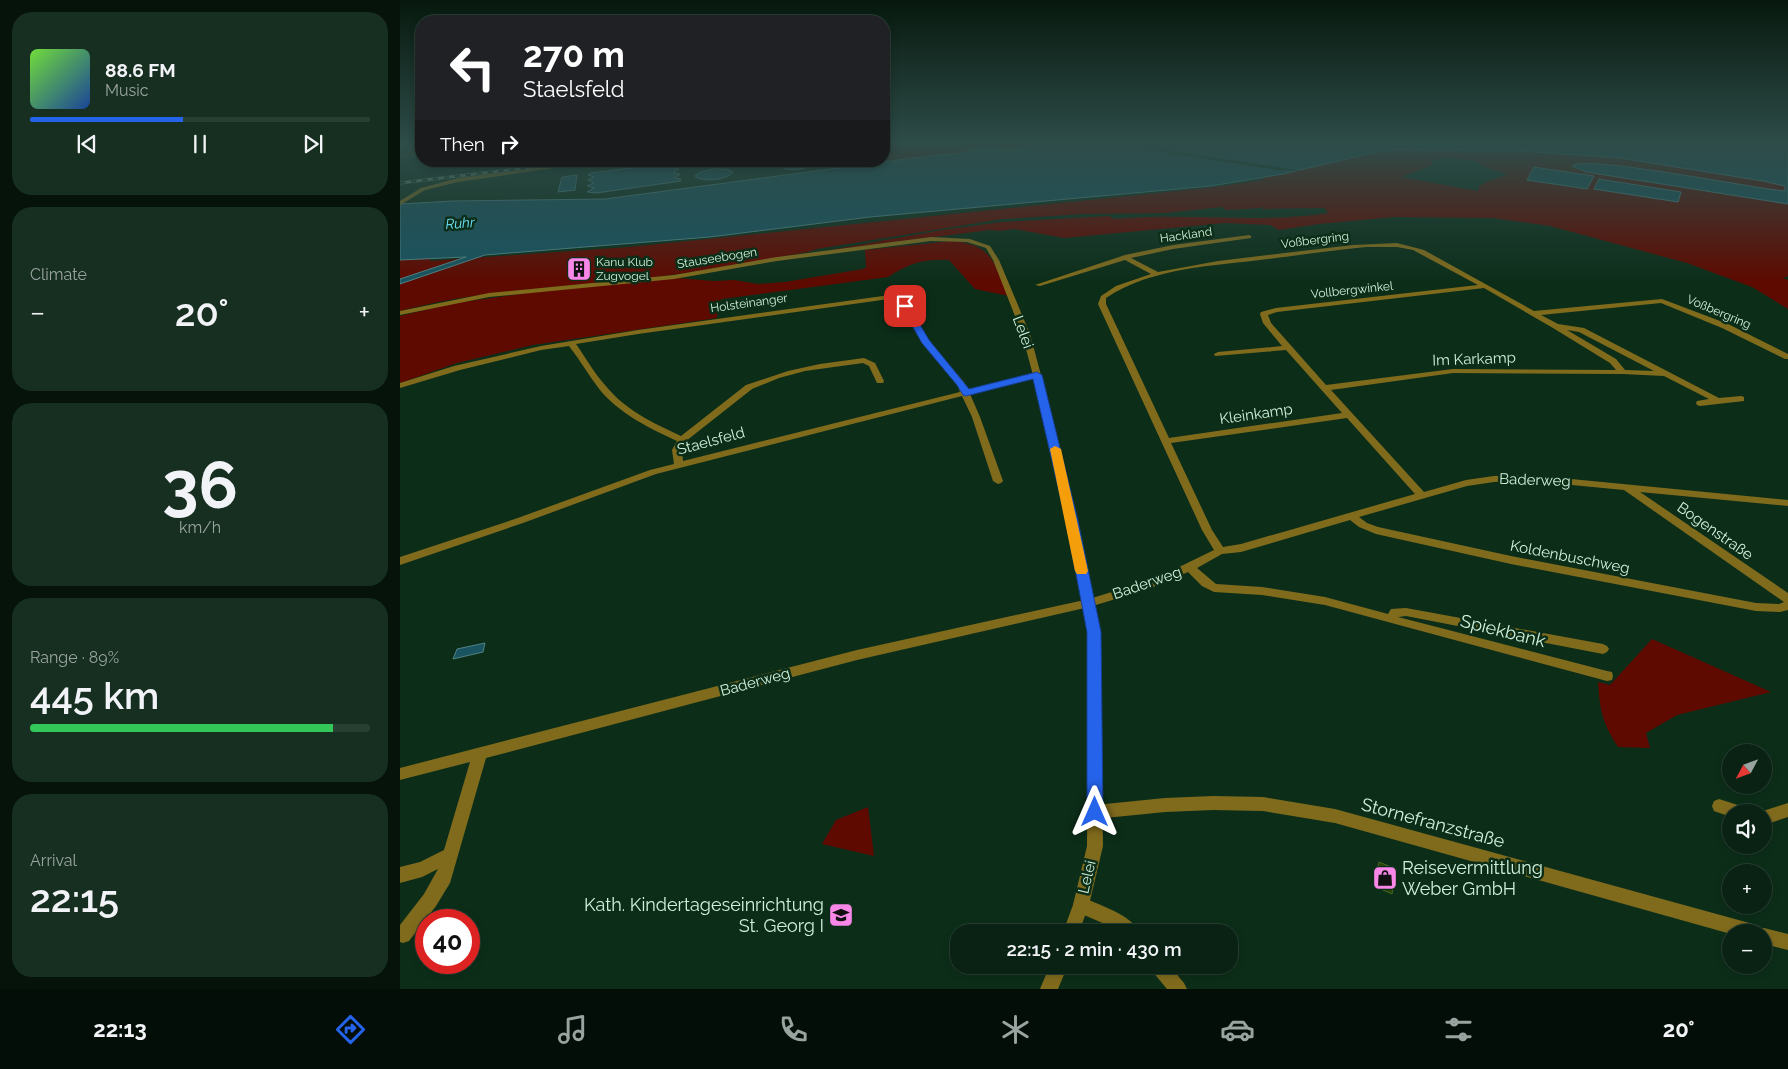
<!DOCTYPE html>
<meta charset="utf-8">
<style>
body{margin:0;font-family:Raleway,sans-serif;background:#172f21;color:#f1f3f6;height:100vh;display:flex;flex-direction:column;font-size:19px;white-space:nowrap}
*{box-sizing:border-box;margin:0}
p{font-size:16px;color:#99a4a0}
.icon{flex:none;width:28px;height:28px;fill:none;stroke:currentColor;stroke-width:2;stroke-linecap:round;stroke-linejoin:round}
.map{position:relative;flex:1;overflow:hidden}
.side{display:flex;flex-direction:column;gap:12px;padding:12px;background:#05130a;width:400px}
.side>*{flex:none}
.hud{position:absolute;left:15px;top:15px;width:475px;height:152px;border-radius:20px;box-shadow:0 2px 8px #0003,0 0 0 1px #293f33;background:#202124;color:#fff;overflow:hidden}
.needle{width:32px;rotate:229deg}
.fabs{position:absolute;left:1322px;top:744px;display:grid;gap:10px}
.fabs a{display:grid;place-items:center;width:50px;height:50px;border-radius:50%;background:#092213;box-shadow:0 2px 8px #0003,0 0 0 1px #293f33;font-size:25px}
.speed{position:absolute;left:15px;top:909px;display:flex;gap:10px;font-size:25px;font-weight:700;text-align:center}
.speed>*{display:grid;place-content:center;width:65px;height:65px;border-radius:50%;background:#092213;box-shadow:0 2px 8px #0003,0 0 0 1px #293f33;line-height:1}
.speed .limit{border:8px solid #d22;background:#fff;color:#111}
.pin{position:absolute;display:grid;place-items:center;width:42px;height:42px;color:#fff;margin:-21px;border-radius:10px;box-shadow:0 2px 8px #0006}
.me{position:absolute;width:55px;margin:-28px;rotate:0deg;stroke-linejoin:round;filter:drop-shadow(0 0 4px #0008)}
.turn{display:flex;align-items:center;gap:18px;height:105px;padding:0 25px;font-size:22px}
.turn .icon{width:65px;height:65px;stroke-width:2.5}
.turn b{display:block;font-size:35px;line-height:42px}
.then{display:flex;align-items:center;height:48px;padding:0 25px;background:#0003;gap:10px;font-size:19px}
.big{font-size:38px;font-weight:600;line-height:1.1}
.side .tile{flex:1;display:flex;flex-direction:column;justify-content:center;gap:8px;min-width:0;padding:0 18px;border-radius:20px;background:#172f21}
.side .dial{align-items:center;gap:0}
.dial b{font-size:65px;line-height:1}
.song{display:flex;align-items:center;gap:15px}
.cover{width:60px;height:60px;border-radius:8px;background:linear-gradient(135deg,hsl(100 70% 55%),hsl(220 70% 35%))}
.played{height:5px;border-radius:2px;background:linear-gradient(90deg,#2563eb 45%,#293f33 45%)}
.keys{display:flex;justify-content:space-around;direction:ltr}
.heat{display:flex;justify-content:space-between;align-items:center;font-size:28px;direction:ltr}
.charge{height:8px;border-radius:4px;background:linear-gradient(90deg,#34c759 89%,#293f33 0)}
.trip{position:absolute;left:550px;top:924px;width:288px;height:50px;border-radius:20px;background:#092213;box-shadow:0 2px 8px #0003,0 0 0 1px #293f33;font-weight:600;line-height:50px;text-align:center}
.tabs{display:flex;height:80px;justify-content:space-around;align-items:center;background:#040e08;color:#99a4a0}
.tabs .icon{width:35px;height:35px}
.tabs .active{color:#2563eb}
.tabs b{font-size:22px;color:#f1f3f6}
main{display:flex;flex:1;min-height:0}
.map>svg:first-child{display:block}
</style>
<main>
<section class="side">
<div class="tile">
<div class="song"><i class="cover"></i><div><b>88.6 FM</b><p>Music</p></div></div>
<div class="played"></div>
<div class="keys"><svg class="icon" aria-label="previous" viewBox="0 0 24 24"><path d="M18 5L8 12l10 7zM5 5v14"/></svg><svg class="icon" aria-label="pause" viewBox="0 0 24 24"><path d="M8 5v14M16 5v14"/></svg><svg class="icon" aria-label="next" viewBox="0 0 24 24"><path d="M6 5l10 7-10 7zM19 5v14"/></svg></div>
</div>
<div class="tile"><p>Climate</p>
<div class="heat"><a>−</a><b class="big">20°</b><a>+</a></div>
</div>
<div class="tile dial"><b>36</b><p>km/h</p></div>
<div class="tile"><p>Range · 89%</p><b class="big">445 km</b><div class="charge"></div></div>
<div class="tile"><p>Arrival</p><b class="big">22:15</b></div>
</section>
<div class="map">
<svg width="1388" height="989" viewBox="0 0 1388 989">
<rect width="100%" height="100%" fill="#0c2e19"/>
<!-- green -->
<path fill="#5e0a00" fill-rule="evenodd" d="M484,143H683L609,149L582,148L572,149L563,153L484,161Z
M1125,143H1322L1388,153V276L1383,278L1388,280V309L1352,287L1287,263L1150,226L1093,218L994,217L919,224L879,230L870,225L825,223L664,238L614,229L600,231L590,230L424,251L542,230L602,222L709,216L714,219C784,212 859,224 928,213L924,208L862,209L864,206L861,208L826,210L822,207L765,213L683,214L602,219L417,249L408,252C357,261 306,271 255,277C169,287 84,289 0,311V260L31,258L30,261L229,247L807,188L864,180L861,178L972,153L993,150L1087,151ZM1048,158L1076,161L1087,168L1108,174C1099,178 1087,181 1079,186L1078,191L1001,177L1033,165L1031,160ZM1134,167L1194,176V177L1128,181ZM1199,179L1281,192L1278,202L1195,189Z
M551,241C594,245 592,261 609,296L575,289L549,260C523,259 510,263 488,277L322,299L319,301L317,318L133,345L57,363L0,383V316L55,303L149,290L277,278L314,281L334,280L358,284L385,282L463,269L466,267L465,250Z
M1252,639L1371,692L1277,715L1246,733L1250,748L1218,747C1202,722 1200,711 1198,682L1210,685Z
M468,807L474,856L422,844L436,820Z"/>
<!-- water -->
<path fill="#195460" stroke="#508384" d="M683,143H1388V204L1186,172L1172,166C1184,154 1356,189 1385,191V186L1363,181L1220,158L1120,151L993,150L972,153L883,174L811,186L470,217L310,237L85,255L0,284V279L66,257L0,260V204L52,201L205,199L536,155L563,153L572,149L582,148L609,149Z
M384,161H415L416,162C407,170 388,173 379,165Z
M269,163L278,164L272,167L279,169L273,173L280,174L274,178L280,179L281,181L196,193L187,192L194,188L187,186L194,183L188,180L194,177L188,175L191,173Z
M1134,167L1194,176L1187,189L1127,180Z
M313,169H326L333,172C326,180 304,183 295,176L300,172Z
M177,175L175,190L158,192L162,177Z
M1199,179L1281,192L1278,202L1194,189Z
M85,643L83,652L53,659L57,649Z"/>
<!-- pier -->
<path fill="#0c2e19" d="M705,143L753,148L902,171L877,170Z"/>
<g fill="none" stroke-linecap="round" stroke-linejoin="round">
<!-- ferry -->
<path stroke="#6de4fc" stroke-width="1" stroke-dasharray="3 2.5" stroke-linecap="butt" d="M856,143L880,147L890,143"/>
</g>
<!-- building -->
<path fill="#254406" stroke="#45652b" d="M0,143H21V155L0,157Z
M979,862L996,869L992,894L974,886Z"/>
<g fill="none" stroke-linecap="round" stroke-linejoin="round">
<!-- minor -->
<path fill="#806b1d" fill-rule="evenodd" d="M849,235L851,236V238L773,249L731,258L758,272L818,261L953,245L997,243L1024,250L1134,311L1262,299L1328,324L1388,354V359H1385L1322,328L1261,303L1141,315L1158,324L1184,328L1319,398L1341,396L1344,397V401L1300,406L1297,405L1296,403L1297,401L1309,399L1264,376L1223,374L1053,373L931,390L1024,492L1066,480L1094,476L1130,475L1388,500V506L1240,492L1388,593V610L1380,612L1356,611L1111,564L976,534L959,527L950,520L841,552L822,554L797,568L816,584L862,587L925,597L988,614L991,609L1006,608L1203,644L1207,646L1209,649L1207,652L1203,654L1006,616L998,617L1207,671L1212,672L1213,676L1212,680L1207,681L925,605L862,595L814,592L802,586L788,572L749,589L689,607L457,660L86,758L50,883L36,906L9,941L3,943L0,942V925L24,894L38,869L22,877L0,883V867L20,862L44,850L70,762L0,780V768L457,650L689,599L741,583L771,571L814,550L802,530L698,304L701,296L716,286L751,274L725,260L640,286L635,285L725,255L773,245ZM966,247H997L1013,250L1078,285L876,308L861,312L860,314L863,323L882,346L818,352L814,354L815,356L886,350L942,413L769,438L706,304V298C752,267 814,266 868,259C901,255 933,250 966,247ZM1084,288L1153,328L1210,363L1216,370L1053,369L926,385L871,323L868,315L877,312ZM1167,330L1179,332L1254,371L1225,370L1216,359ZM947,418L1015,494L841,544L823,547L812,530L771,443ZM1130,481L1224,490L1384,602L1379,604L1356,603L1111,556L978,527L967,523L959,517L1067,486L1094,482Z
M490,295L504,301L528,340L564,382L568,390L637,373L641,375L640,377L570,394L580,417L603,481L601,483L598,484L593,481L572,417L562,396L256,474L123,523L0,565V557L115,519L250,470L274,464L272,450L277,441C249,428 220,414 200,390C189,376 180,360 169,346L141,350L60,370L0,388V383L54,366L141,346L238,330ZM489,299L499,303L522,343L557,385L560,392L283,461L282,450L286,441L352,389L379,378L405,371L463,363L469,366L477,383H483L484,381L475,363L464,358L420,364L388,371L346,385L281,436C253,423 225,410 205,385C194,373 186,358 176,344L238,334Z
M813,796L863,797L935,809L1353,924L1359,926L1360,929L1364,928L1388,934V950L1364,944V932H1331V934L935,823L863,811L813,810L765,812L695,819L690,817L688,812L690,807L695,805L765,798Z
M1319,799L1344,807L1346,812H1331V817L1314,811L1312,806L1314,801Z
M1388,803V817L1364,825V812H1360Z
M681,897C697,904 733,915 738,932H717L707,925L675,911L673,905L675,899Z
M749,965H769L784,983L787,989H767L752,971Z"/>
<!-- tertiary -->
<path fill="#806b1d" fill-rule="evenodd" d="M187,161H202L58,182L25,190L0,205V201L21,188L58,178Z
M531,237L570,239L590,246L599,260L630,334L653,420L677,521L700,632L703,846L689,905L679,932H663L673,905L687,846L688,632L667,521L645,420L622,334L593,260L586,248L567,242L531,241L377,261L274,279L89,297L0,315V311L89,293L274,275L377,257Z
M650,965H668L658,989H640Z"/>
<defs>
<path id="rail" d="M0,183L184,161"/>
</defs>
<!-- rail casing -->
<use href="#rail" stroke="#6e8f79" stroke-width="3"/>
<!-- rail -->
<use href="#rail" stroke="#0c2e19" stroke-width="2" stroke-dasharray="5.5" stroke-linecap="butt"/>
</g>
<!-- sky -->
<linearGradient id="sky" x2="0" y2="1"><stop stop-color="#07190e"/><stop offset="0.51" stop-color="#2e4c49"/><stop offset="1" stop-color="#2e4c49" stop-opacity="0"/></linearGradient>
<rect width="1388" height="282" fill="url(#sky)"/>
<!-- route -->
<path fill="#2563eb" stroke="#184099" d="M505,304L509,306L529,340L569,389L637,372L642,375L678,521L701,632L703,812L701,817L695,820L689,817L687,812V632L666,521L633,379L566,396L563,395L557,385L522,343L501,306Z"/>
<!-- slow -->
<path fill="#f59e0b" d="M655,446L661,449L688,571L686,574H677L675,571L650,449Z"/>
<!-- icons -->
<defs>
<symbol id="building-square" viewBox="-11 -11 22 22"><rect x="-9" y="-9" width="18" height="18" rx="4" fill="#f987e8" stroke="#0c2e19"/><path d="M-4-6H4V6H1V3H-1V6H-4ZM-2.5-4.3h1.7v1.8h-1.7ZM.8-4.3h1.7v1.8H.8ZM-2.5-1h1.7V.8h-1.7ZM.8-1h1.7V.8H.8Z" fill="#111"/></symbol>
<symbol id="shop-square" viewBox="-11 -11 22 22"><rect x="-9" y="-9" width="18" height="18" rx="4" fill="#f987e8" stroke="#0c2e19"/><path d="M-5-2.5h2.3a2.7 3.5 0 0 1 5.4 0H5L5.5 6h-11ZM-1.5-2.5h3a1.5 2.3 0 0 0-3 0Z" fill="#111"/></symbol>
<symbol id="school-square" viewBox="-11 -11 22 22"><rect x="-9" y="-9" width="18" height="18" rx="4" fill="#f987e8" stroke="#0c2e19"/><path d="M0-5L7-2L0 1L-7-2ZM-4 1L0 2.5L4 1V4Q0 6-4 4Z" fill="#111"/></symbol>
</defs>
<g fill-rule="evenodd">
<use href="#building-square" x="165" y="255" width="28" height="28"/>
<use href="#shop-square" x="971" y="864" width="28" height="28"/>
<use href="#school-square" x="427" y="901" width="28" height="28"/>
</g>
<g text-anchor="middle" stroke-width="5" stroke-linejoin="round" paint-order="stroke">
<!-- far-street labels -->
<g font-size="12" fill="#d0f0d9" stroke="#0c2e19">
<text transform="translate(786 235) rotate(-8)" y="4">Hackland</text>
<text transform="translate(915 240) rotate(-7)" y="4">Voßbergring</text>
<text transform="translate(317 258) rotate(-9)" y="4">Stauseebogen</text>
<text transform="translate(952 290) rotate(-6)" y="4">Vollbergwinkel</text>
<text transform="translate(349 303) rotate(-8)" y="4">Holsteinanger</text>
<text transform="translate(1319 312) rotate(23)" y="4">Voßbergring</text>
</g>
<!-- far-poi labels -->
<g font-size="12" fill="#d0f0d9" stroke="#0c2e19" text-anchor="start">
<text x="196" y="266">Kanu Klub<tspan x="196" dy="14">Zugvogel</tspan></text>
</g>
<!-- far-water labels -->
<g font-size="14" font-style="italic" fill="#6de4fc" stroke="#0c2e19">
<text transform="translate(60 223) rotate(-4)" y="5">Ruhr</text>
</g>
<!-- street labels -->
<g font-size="15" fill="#d0f0d9" stroke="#0c2e19">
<text transform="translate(623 332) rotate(70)" y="5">Lelei</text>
<text transform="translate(1074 359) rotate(-2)" y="5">Im Karkamp</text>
<text transform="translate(856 414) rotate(-8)" y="5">Kleinkamp</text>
<text transform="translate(311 441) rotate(-15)" y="5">Staelsfeld</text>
<text transform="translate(1135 480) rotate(2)" y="5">Baderweg</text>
<text transform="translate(1315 531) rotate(35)" y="5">Bogenstraße</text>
<text transform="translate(1170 557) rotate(11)" y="5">Koldenbuschweg</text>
<text transform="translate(747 583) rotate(-19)" y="5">Baderweg</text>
<text transform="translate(355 682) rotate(-15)" y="5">Baderweg</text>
<text transform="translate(687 877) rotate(-77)" y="5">Lelei</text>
</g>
<!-- near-street labels -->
<g font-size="18" fill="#d0f0d9" stroke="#0c2e19">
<text transform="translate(1103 631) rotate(14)" y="6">Spiekbank</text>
<text transform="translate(1033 823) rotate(15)" y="6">Stornefranzstraße</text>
</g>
<!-- near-poi labels -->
<g font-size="18" fill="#d0f0d9" stroke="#0c2e19" text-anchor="start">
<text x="1002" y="874">Reisevermittlung<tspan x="1002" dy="21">Weber GmbH</tspan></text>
<text x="424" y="911" text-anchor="end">Kath. Kindertageseinrichtung<tspan x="424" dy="21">St. Georg I</tspan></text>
</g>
</g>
</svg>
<div class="fabs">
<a><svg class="needle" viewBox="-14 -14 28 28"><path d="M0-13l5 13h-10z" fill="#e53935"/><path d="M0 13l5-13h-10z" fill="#99a4a0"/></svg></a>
<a><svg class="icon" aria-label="sound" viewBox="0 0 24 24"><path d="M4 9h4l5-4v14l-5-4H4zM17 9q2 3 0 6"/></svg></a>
<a>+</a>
<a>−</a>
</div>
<div class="speed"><div class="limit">40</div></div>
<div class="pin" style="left:505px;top:306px;background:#d93025"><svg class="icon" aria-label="arrive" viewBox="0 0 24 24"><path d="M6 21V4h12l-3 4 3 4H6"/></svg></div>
<svg class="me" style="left:695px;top:812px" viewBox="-20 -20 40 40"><path d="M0-17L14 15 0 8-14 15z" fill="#2563eb" stroke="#fff" stroke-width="4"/></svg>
<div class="trip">22:15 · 2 min · 430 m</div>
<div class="hud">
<div class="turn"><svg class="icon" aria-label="left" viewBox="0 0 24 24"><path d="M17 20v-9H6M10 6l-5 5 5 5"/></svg><div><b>270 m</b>Staelsfeld</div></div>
<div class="then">Then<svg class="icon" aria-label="right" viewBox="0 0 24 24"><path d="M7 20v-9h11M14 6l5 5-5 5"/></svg></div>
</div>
</div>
</main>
<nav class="tabs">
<b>22:13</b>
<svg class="icon active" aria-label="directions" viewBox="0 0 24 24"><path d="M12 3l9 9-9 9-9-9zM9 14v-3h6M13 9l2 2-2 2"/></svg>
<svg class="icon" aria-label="music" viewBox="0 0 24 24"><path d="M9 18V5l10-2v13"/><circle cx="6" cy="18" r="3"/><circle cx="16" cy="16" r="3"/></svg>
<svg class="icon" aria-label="phone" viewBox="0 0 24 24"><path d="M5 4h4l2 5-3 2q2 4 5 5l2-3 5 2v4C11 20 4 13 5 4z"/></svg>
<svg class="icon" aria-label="climate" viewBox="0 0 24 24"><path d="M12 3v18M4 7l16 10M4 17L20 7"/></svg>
<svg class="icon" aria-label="car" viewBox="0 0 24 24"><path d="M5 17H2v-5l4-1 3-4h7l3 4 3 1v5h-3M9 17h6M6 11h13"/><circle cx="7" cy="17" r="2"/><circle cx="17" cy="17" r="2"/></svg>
<svg class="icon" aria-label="filters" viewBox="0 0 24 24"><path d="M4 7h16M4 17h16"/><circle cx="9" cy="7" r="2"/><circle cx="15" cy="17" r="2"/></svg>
<b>20°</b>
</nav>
